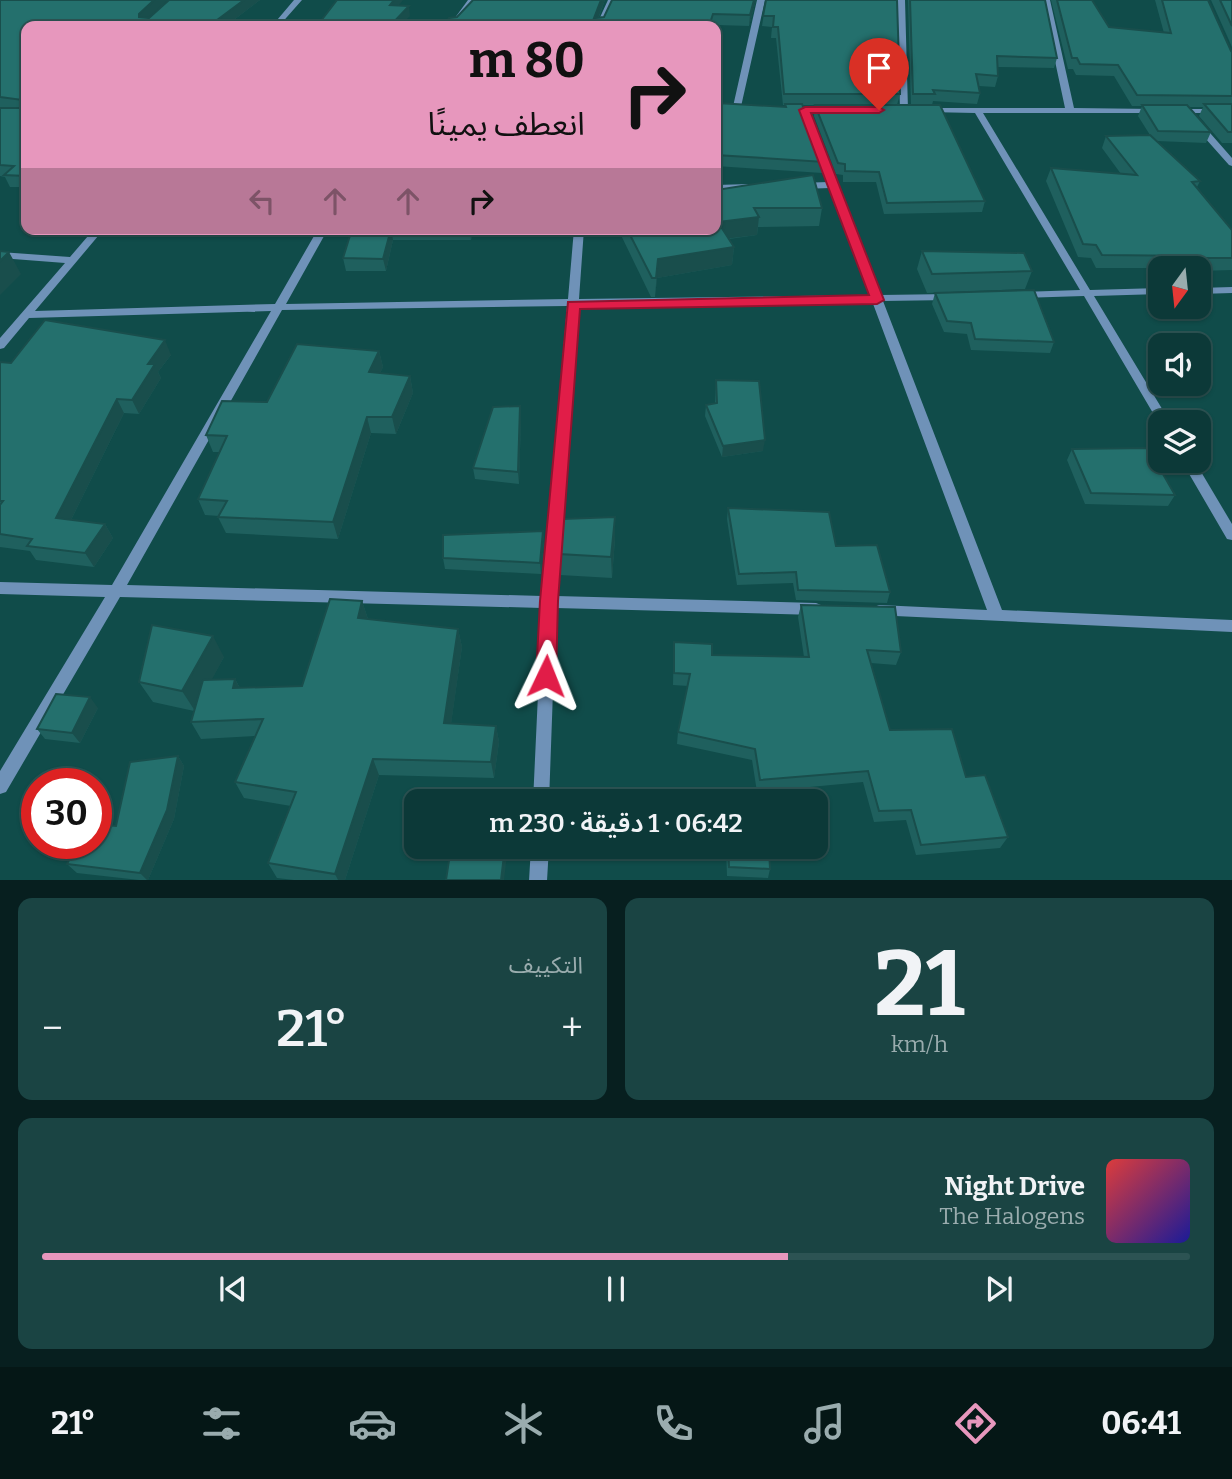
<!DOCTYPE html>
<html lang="ar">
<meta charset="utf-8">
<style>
body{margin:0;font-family:Bitter,"Noto Sans Arabic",serif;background:#1a4443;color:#f1f3f6;direction:rtl;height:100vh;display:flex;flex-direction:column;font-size:26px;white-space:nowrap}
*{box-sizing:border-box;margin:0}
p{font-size:23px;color:#9aacae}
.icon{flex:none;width:38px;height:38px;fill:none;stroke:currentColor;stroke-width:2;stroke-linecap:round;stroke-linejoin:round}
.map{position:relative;height:880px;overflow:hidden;direction:ltr}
.drawer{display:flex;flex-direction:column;gap:18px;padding:18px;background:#071f1f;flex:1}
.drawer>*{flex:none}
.banner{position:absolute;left:21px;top:21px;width:700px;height:214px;border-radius:14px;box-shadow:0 2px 5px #0004,0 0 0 2px #2c5353;direction:rtl;background:#e797bd;color:#111;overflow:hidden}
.needle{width:46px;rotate:195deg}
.controls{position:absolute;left:1148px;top:256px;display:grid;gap:14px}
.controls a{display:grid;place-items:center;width:63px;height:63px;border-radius:14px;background:#0c3938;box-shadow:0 2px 5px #0004,0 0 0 2px #2c5353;font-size:35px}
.speed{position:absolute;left:21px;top:768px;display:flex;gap:14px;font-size:35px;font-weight:700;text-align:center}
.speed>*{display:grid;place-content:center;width:91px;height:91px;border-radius:50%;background:#0c3938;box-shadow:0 2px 5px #0004,0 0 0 2px #2c5353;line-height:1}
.speed .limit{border:10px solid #d22;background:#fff;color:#111}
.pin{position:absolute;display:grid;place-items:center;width:60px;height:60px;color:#fff;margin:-72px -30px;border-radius:50% 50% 50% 0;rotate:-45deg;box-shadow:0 0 7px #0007}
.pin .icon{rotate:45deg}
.me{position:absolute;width:77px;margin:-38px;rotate:2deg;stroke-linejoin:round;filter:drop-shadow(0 0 5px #0008)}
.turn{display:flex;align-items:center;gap:24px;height:147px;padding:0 21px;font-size:32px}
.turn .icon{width:91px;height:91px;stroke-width:2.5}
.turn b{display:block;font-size:49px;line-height:60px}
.lanes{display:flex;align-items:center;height:66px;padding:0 21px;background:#0003;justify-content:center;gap:35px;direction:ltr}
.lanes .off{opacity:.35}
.big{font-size:52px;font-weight:600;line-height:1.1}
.drawer .card{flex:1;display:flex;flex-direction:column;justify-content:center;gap:10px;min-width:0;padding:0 24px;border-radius:14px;background:#1a4443}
.drawer .dial{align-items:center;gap:0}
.dial b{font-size:91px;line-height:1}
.song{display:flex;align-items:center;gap:21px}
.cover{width:84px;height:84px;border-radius:10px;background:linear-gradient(135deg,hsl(0 70% 55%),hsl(240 70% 35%))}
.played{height:7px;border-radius:4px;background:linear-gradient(90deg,#e797bd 65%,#2c5353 65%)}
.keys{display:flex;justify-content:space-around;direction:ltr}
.heat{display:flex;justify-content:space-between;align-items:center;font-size:38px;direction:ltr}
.drawer .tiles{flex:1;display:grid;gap:18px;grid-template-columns:1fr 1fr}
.card:last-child{grid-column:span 2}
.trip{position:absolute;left:404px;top:789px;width:424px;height:70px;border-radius:14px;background:#0c3938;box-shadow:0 2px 5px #0004,0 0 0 2px #2c5353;font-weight:600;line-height:70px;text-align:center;direction:rtl}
.dock{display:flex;height:112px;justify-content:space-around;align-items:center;background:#051716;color:#9aacae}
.dock .icon{width:49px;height:49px}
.dock .on{color:#e797bd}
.dock b{font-size:32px;color:#f1f3f6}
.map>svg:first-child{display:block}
</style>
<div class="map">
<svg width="1232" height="881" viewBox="0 0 1232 881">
<rect width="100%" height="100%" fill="#104c4a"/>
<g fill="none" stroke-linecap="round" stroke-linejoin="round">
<!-- minor -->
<path fill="#6f92b8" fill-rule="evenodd" d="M294,0H302L279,26H272Z
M468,0H476L456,26H449Z
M608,0H616L602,26H596Z
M757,0H765L740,111L736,113L732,111Z
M897,0H905L908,110L904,112L900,110Z
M1042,0H1050L1074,108L1155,109L1159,111L1155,113H983L1090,290L1160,288V294L1094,296L1170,422H1160V425L1084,296L1021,298L1016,295L1021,292L1080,290L975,113L928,112L924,110L928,108H1065Z
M802,108L809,110L880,295L950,294L955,297L950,300L883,301L1002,610L1232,620V632L874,615L872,611L874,607L879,605L987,610L872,301L578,306L556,596L816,603L821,605L823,609L821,613L816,615L556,608L549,802H533L542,608L120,597L6,792L0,794V771L105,597L0,594V582L112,585L271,311L29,318L4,348L0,349V338L65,263L0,258V252L70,257L94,229H104L35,311L275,304L318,229H328L286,304L568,299L574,229H584L579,299L870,295L830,188L800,189L795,186L800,183L828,182L801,110ZM567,306L542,596L127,585L282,310Z
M1173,109H1232V113H1176L1172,111Z
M1197,125H1203L1232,158V166L1229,165L1197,129Z
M750,184L753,185V189L716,191V185Z
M1232,287V293L1199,294V288Z
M1181,460H1194L1232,524V540L1227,539Z
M531,847H549L547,881H529Z"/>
</g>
<!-- wall -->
<path fill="#1f605e" d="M0,0H168L149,18L169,0H260L226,26H26V187H10L5,177L0,176Z
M473,0H605L599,17H604L612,0H756L749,26L457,17Z
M766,0L900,94L897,105H911L908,0H1045L1057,58L1054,68L998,67V76L995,87L979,86L980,93L977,104L933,101L932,105L985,201L982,212L884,214L876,182H843V175L836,174L814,116L815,105H802L824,162L822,173L716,166V102L717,103L785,107V105H783L776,38H771L772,27L762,26Z
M1051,0H1092L1109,27L1164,33L1155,0H1208L1231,51L1232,52V143H1222L1199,116L1203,107H1189L1211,132L1206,143L1157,141L1200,181L1197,187L1232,230V270L1199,271V268H1096L1091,258L1078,257L1046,181L1051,168L1121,174L1102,148L1106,136L1150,135L1138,116L1142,106H1132L1114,76L1076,75L1073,69H1068Z
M1211,0H1232V47Z
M716,190L822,208L819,226L758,227L757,235L729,239L734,247L732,265L657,278L655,297H651L618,229H716Z
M352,229H474L471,240H393L386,271H346L343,258Z
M922,251L1032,271L1025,289L927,293L917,269Z
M935,293L1054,342L1050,353L971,350L967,334L944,332L932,304Z
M379,351L383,367L380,373L410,376L413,393L396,434L371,433L338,539L226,533L218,517L219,516L205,515L198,499L220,452H213L206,435L267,402Z
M171,355L158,372L161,378L139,414L124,413L71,520L105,524L113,538L94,567L36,560L30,551L0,547V362L11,363Z
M716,380L763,451L722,457L705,416L706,405L715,403Z
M520,406L521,417L519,484L475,479L473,468Z
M1072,449L1175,495L1168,506L1085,504L1067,460Z
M728,508L836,546L890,592L887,603L796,600L793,583L737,585L727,519Z
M615,517V539L612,578L560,575L559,554Z
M543,531L544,542L541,574L445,569L443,558Z
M362,601L368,619L458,629L462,647L451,723L496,726L499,742L494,778L379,775L345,880H294L277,878L268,863L291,806L244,798L235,782L255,736L201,739L191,722L194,711L153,702L139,682L224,657L211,680L235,679L240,688L302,686Z
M801,605L901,652L896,665L871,663L890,730L966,777L1008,837L1000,848L916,855L906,820L874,822L863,782L757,792L752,760L677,744L678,732L688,686L673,685L674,642L712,655L804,657L798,617Z
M98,708L80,743L45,739L37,729Z
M178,756L184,766L174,819L148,880H139L77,873L67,864L116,826Z
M726,847H769L770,869L768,878L727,876Z"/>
<!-- shaded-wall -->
<path fill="#194e4c" d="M154,0H168L142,24L139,17V14Z
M244,0H260L226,26H209Z
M394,0H403L392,14L390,5Z
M601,0H605L595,26L594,18Z
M754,0H756L749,26L750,15Z
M409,6L410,16L400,26H390Z
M759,217L757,235L716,240L718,222Z
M391,229L393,240L386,271L383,259Z
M470,229H474L471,240Z
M734,247L732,265L657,278L655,297L658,259Z
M9,252L21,274L0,295V261Z
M165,340L171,355L158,372L161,378L139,414L132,400L148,364Z
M379,351L383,367L373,388L369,372Z
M410,376L413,393L396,434L392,417Z
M117,399L124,413L65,532L56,518Z
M520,406L521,417L519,484L518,472Z
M367,417L371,433L338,539L333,522Z
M765,440L763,451L722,457L723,446Z
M615,517V539L612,578L611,557Z
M105,524L113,538L94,567L85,553Z
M543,531L544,542L541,574L540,563Z
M362,601L368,619L358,618Z
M458,629L462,647L449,739L444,723Z
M213,636L224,657L195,711L182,691Z
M235,679L244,696L233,688Z
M90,697L98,708L80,743L72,733Z
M496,726L499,742L494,778L491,762Z
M178,756L184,766L174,819L148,880H147L140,873Z
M373,759L379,775L345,880H338L335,874Z
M505,847H508L504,880H501Z"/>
<!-- building -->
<path fill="#24706d" stroke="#194e4c" stroke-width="2" d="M0,0H154L139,14V17L149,18L169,0H244L209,26H26V176L4,175L14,166L0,165V108H21L23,100L0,97Z
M337,0H394L390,5L409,6L390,26H317Z
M473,0H601L594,18L604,17L612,0H754L750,15L713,14L709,26H444L449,18L457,17Z
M766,0H897L900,94H784L778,27H773L774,16H763Z
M910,0H1045L1057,58L997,56L998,76L976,74L980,93L933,90L935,94H913Z
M1057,0H1092L1109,27L1171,33L1162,0H1208L1231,51L1232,52V96L1137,95L1118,65L1080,64L1077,58H1072Z
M1220,0H1232V26Z
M716,102L717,103L786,107L785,104H802L824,162L716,155Z
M1204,104H1232V132H1228Z
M815,105H940L985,201L887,203L879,172L845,171V164L838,163Z
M1142,105H1187L1211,132L1158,131Z
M1150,135L1200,181L1192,182L1232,230V258H1201L1199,256L1102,255L1096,245L1083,244L1051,168L1137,175L1106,136Z
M813,175L822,208H754L759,217L718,222L734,247L658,259L656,278H652L627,229H716V190Z
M352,229H391L383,259L343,258Z
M0,251L9,252L0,261Z
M922,251L1024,253L1032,271L932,274Z
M1034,290L1054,342L975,339L971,323L947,321L935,293Z
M45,320L165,340L148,364H155L132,400L117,399L56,518L105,524L85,553L27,546L32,539L0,534V505L3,501H0V362L11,363Z
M297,344L379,351L369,372L410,376L392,417H367L333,522L218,517L227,501L198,499L227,436L206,435L222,401L267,402Z
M716,380L759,381L765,440L723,446L706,405L717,403Z
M520,406L518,472L473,468L493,407Z
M1148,448L1175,495L1091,493L1072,449Z
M728,508L829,512L836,546L877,545L890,592L798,590L796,572L739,574Z
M615,517L611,557L559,554L562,519Z
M543,531L540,563L443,558V535Z
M330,599L362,601L358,618L458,629L444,723L496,726L491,762L373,759L335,874L268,863L296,792L235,782L263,719L191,722L203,680L235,679L233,688L302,686Z
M801,605L895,607L901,652L867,650L890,730L952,729L966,777L985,775L1008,837L921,845L911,810L879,811L868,771L760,780L755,749L678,732L690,674L674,673V642L712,644V655L809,657Z
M152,625L213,636L182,691L139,682Z
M56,694L90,697L72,733L37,729Z
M178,756L167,810L140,873L67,864L77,844H96V824L116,826L130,762Z
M451,847H505L501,880H446Z
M728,847H769L770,869L729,867Z"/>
<!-- route -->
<path fill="#e11d48" stroke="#92132f" stroke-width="2" d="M805,107H879L884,110L879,113H811L884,300L877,304L580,309L558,601L556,676L553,682L546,685L539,682L536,676L540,601L568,302L869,295L799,110Z"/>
</svg>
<div class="controls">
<a><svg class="needle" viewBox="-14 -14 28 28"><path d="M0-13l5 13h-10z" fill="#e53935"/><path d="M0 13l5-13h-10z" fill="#9aacae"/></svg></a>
<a><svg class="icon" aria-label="sound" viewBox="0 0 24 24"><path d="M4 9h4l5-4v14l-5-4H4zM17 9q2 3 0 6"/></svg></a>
<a><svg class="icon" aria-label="layers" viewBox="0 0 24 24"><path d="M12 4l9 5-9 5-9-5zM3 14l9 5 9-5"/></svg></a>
</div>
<div class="speed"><div class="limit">30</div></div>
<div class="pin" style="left:879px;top:110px;background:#d93025"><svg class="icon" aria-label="arrive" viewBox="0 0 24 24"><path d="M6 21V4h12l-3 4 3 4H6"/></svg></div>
<svg class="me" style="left:546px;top:676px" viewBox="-20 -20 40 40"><path d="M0-17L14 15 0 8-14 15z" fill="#e11d48" stroke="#fff" stroke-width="4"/></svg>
<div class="trip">06:42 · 1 دقيقة · 230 m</div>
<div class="banner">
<div class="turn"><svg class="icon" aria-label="right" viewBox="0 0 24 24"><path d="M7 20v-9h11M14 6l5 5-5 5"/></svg><div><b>80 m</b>انعطف يمينًا</div></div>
<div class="lanes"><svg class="icon off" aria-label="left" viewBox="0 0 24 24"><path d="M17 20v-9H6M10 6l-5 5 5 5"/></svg><svg class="icon off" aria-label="ahead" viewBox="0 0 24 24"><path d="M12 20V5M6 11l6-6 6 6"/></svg><svg class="icon off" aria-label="ahead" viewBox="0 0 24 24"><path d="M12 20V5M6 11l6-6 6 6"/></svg><svg class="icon" aria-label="right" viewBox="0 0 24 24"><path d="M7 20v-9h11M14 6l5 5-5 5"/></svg></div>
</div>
</div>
<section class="drawer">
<div class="tiles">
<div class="card dial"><b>21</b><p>km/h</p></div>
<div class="card"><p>التكييف</p>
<div class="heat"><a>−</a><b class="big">21°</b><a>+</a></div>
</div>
<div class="card">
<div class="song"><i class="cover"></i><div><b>Night Drive</b><p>The Halogens</p></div></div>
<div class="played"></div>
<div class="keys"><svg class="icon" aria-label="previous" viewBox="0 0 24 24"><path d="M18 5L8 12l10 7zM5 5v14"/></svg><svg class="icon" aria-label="pause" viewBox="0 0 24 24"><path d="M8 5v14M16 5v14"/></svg><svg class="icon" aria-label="next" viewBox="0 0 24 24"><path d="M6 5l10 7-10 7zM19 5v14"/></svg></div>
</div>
</div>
</section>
<nav class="dock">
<b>06:41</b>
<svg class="icon on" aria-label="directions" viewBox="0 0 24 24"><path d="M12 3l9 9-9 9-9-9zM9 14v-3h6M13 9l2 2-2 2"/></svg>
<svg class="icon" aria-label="music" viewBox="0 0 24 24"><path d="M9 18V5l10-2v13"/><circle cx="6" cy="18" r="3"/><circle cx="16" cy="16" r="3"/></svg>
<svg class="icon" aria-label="phone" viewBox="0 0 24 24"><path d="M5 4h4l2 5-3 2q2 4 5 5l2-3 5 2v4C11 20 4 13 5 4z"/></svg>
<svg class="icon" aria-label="climate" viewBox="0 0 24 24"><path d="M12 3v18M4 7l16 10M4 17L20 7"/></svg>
<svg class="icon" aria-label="car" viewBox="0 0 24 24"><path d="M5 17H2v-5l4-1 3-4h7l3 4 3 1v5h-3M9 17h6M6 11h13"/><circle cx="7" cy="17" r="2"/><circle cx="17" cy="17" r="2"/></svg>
<svg class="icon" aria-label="filters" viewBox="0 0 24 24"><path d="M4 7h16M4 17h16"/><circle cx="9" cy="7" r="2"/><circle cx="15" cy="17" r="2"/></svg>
<b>21°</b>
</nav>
